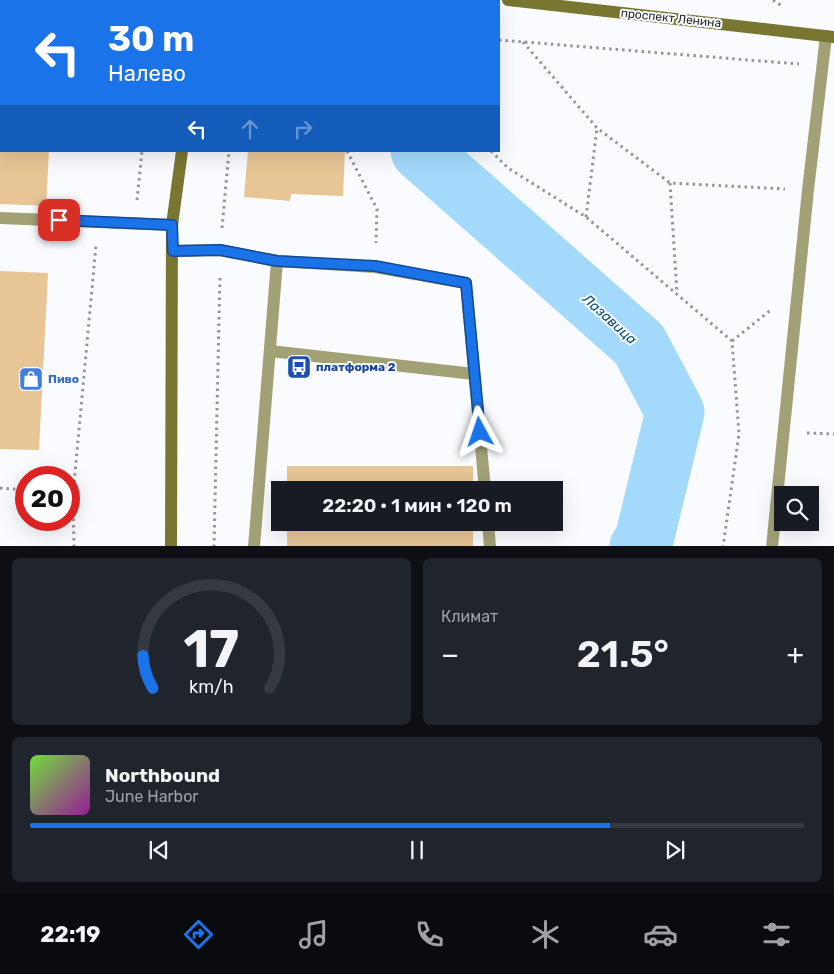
<!DOCTYPE html>
<html lang="ru">
<meta charset="utf-8">
<style>
body{margin:0;font-family:Rubik,sans-serif;background:#20242c;color:#f1f3f6;height:100vh;display:flex;flex-direction:column;font-size:19px;white-space:nowrap}
*{box-sizing:border-box;margin:0}
p{font-size:16px;color:#9ea1a6}
.icon{flex:none;width:28px;height:28px;fill:none;stroke:currentColor;stroke-width:2;stroke-linecap:round;stroke-linejoin:round}
.map{position:relative;height:546px;overflow:hidden}
.drawer{display:flex;flex-direction:column;gap:12px;padding:12px;background:#0d0f14;flex:1}
.drawer>*{flex:none}
.banner{position:absolute;left:0px;top:0px;width:500px;height:152px;box-shadow:0 5px 20px #0002;background:#1a73e8;color:#fff;overflow:hidden}
.buttons{position:absolute;left:774px;top:486px;display:grid;gap:10px}
.buttons a{display:grid;place-items:center;width:45px;height:45px;border-radius:0px;background:#171b24;box-shadow:0 5px 20px #0002;font-size:25px}
.speed{position:absolute;left:15px;top:466px;display:flex;gap:10px;font-size:25px;font-weight:700;text-align:center}
.speed>*{display:grid;place-content:center;width:65px;height:65px;border-radius:50%;background:#171b24;box-shadow:0 5px 20px #0002;line-height:1}
.speed .limit{border:8px solid #d22;background:#fff;color:#111}
.pin{position:absolute;display:grid;place-items:center;width:42px;height:42px;color:#fff;margin:-21px;border-radius:10px;box-shadow:0 2px 8px #0006}
.me{position:absolute;width:55px;margin:-28px;rotate:355deg;stroke-linejoin:round;filter:drop-shadow(0 0 4px #0008)}
.turn{display:flex;align-items:center;gap:18px;height:105px;padding:0 25px;font-size:22px}
.turn .icon{width:65px;height:65px;stroke-width:2.5}
.turn b{display:block;font-size:35px;line-height:42px}
.lanes{display:flex;align-items:center;height:48px;padding:0 25px;background:#0003;justify-content:center;gap:25px;direction:ltr}
.lanes .off{opacity:.35}
.big{font-size:38px;font-weight:600;line-height:1.1}
.drawer .card{flex:1;display:flex;flex-direction:column;justify-content:center;gap:8px;min-width:0;padding:0 18px;border-radius:8px;background:#20242c}
.drawer .dial{align-items:center;gap:0}
.dial svg{height:130px;overflow:visible;fill:none;stroke:#363941;stroke-width:7;stroke-linecap:round;text-anchor:middle}
.dial text{fill:#f1f3f6;stroke:none}
.song{display:flex;align-items:center;gap:15px}
.cover{width:60px;height:60px;border-radius:8px;background:linear-gradient(135deg,hsl(100 70% 55%),hsl(300 70% 35%))}
.played{height:5px;border-radius:2px;background:linear-gradient(90deg,#1a73e8 75%,#363941 75%)}
.keys{display:flex;justify-content:space-around;direction:ltr}
.heat{display:flex;justify-content:space-between;align-items:center;font-size:28px;direction:ltr}
.drawer .tiles{flex:1;display:grid;gap:12px;grid-template-columns:1fr 1fr}
.card:last-child{grid-column:span 2}
.trip{position:absolute;left:271px;top:481px;width:292px;height:50px;border-radius:0px;background:#171b24;box-shadow:0 5px 20px #0002;font-weight:600;line-height:50px;text-align:center}
.menu{display:flex;height:80px;justify-content:space-around;align-items:center;background:#090b0e;color:#9ea1a6}
.menu .icon{width:35px;height:35px}
.menu .on{color:#1a73e8}
.menu b{font-size:22px;color:#f1f3f6}
.map>svg:first-child{display:block}
</style>
<div class="map">
<svg width="834" height="547" viewBox="0 0 834 547">
<rect width="100%" height="100%" fill="#fafbff"/>
<g fill="none" stroke-linecap="round" stroke-linejoin="round">
<!-- river -->
<path stroke="#a3dafc" stroke-width="59" d="M360,0V1
M420,151L639,344L675,412L644,540L639,547"/>
</g>
<!-- building -->
<path fill="#e7c595" d="M0,151H49L46,206L0,204Z
M248,151H345L343,196L291,194L290,201L244,197Z
M0,271L48,273L39,450L0,449Z
M287,466H473V490H287Z
M287,522H473V547H287Z"/>
<g fill="none" stroke-linecap="round" stroke-linejoin="round">
<!-- path -->
<path stroke="#959699" stroke-width="3" stroke-dasharray="2.5 4" stroke-linecap="butt" d="M773,0L782,6
M499,40L799,64
M523,42L597,128L670,183L785,189
M347,151L377,209L376,243
M491,151L508,168L586,217L732,341L739,434L723,547
M670,183L677,294
M137,200L142,151
M586,217L597,128
M222,228L229,151
M732,341L772,309
M807,433L834,434
M0,488L26,490
M74,547L73,495L96,245
M214,547L220,274"/>
<!-- lane -->
<path stroke="#a2a176" stroke-width="12" d="M55,0L91,1
M0,5L1,4
M0,218L172,225
M173,251L220,250L277,261L375,267L466,283L485,490
M270,351L474,374
M488,522L490,547
M254,547L277,261
M772,547L808,190L826,36"/>
<!-- secondary -->
<path stroke="#787631" stroke-width="12" d="M508,0L834,37
M216,1V0
M171,547L172,225L182,151"/>
</g>
<g fill="none" stroke-linecap="round" stroke-linejoin="round">
<defs>
<path id="route" d="M59,220L172,225L173,251L220,250L277,261L375,266L466,283L480,432"/>
</defs>
<!-- route casing -->
<use href="#route" stroke="#114b97" stroke-width="12"/>
<!-- route -->
<use href="#route" stroke="#1a73e8" stroke-width="9"/>
</g>
<!-- icons -->
<defs>
<symbol id="bus-square" viewBox="-11 -11 22 22"><rect x="-9" y="-9" width="18" height="18" rx="4" fill="#1a4fb4" stroke="#fafbff"/><path d="M-5-6H5V4H4V6H2V4H-2V6H-4V4H-5ZM-3.5-4V0h7V-4ZM-3.5 1.2v1.5H-2V1.2ZM2 1.2v1.5H3.5V1.2Z" fill="#fff"/></symbol>
<symbol id="shop-square" viewBox="-11 -11 22 22"><rect x="-9" y="-9" width="18" height="18" rx="4" fill="#3f7fe0" stroke="#fafbff"/><path d="M-5-2.5h2.3a2.7 3.5 0 0 1 5.4 0H5L5.5 6h-11ZM-1.5-2.5h3a1.5 2.3 0 0 0-3 0Z" fill="#fff"/></symbol>
</defs>
<g fill-rule="evenodd">
<use href="#bus-square" x="285" y="353" width="28" height="28"/>
<use href="#shop-square" x="17" y="365" width="28" height="28"/>
</g>
<g text-anchor="middle" stroke-width="4" stroke-linejoin="round" paint-order="stroke">
<!-- street labels -->
<g font-size="12" fill="#272829" stroke="#fafbff">
<text transform="translate(671 18) rotate(6)" y="4">проспект Ленина</text>
</g>
<!-- transit labels -->
<g font-size="12" font-weight="bold" fill="#164399" stroke="#fafbff" text-anchor="start">
<text x="316" y="371">платформа 2</text>
</g>
<!-- shop labels -->
<g font-size="12" font-weight="bold" fill="#366cbe" stroke="#fafbff" text-anchor="start">
<text x="48" y="383">Пиво</text>
</g>
<!-- water labels -->
<g font-size="14" font-style="italic" fill="#0c5171" stroke="#fafbff">
<text transform="translate(610 319) rotate(42)" y="5">Лазавица</text>
</g>
</g>
</svg>
<div class="buttons">
<a><svg class="icon" aria-label="search" viewBox="0 0 24 24"><circle cx="10" cy="10" r="6"/><path d="M15 15l6 6"/></svg></a>
</div>
<div class="speed"><div class="limit">20</div></div>
<div class="pin" style="left:59px;top:220px;background:#d93025"><svg class="icon" aria-label="arrive" viewBox="0 0 24 24"><path d="M6 21V4h12l-3 4 3 4H6"/></svg></div>
<svg class="me" style="left:480px;top:432px" viewBox="-20 -20 40 40"><path d="M0-17L14 15 0 8-14 15z" fill="#1a73e8" stroke="#fff" stroke-width="4"/></svg>
<div class="trip">22:20 · 1 мин · 120 m</div>
<div class="banner">
<div class="turn"><svg class="icon" aria-label="left" viewBox="0 0 24 24"><path d="M17 20v-9H6M10 6l-5 5 5 5"/></svg><div><b>30 m</b>Налево</div></div>
<div class="lanes"><svg class="icon" aria-label="left" viewBox="0 0 24 24"><path d="M17 20v-9H6M10 6l-5 5 5 5"/></svg><svg class="icon off" aria-label="ahead" viewBox="0 0 24 24"><path d="M12 20V5M6 11l6-6 6 6"/></svg><svg class="icon off" aria-label="right" viewBox="0 0 24 24"><path d="M7 20v-9h11M14 6l5 5-5 5"/></svg></div>
</div>
</div>
<section class="drawer">
<div class="tiles">
<div class="card dial"><svg viewBox="0 0 100 80">
<path d="M14 69A42 42 0 1 1 86 69"/>
<path d="M14 69A42 42 0 0 1 8 49" stroke="#1a73e8"/>
<text x="50" y="56" font-size="32" font-weight="700">17</text>
<text x="50" y="72" font-size="11">km/h</text>
</svg></div>
<div class="card"><p>Климат</p>
<div class="heat"><a>−</a><b class="big">21.5°</b><a>+</a></div>
</div>
<div class="card">
<div class="song"><i class="cover"></i><div><b>Northbound</b><p>June Harbor</p></div></div>
<div class="played"></div>
<div class="keys"><svg class="icon" aria-label="previous" viewBox="0 0 24 24"><path d="M18 5L8 12l10 7zM5 5v14"/></svg><svg class="icon" aria-label="pause" viewBox="0 0 24 24"><path d="M8 5v14M16 5v14"/></svg><svg class="icon" aria-label="next" viewBox="0 0 24 24"><path d="M6 5l10 7-10 7zM19 5v14"/></svg></div>
</div>
</div>
</section>
<nav class="menu">
<b>22:19</b>
<svg class="icon on" aria-label="directions" viewBox="0 0 24 24"><path d="M12 3l9 9-9 9-9-9zM9 14v-3h6M13 9l2 2-2 2"/></svg>
<svg class="icon" aria-label="music" viewBox="0 0 24 24"><path d="M9 18V5l10-2v13"/><circle cx="6" cy="18" r="3"/><circle cx="16" cy="16" r="3"/></svg>
<svg class="icon" aria-label="phone" viewBox="0 0 24 24"><path d="M5 4h4l2 5-3 2q2 4 5 5l2-3 5 2v4C11 20 4 13 5 4z"/></svg>
<svg class="icon" aria-label="climate" viewBox="0 0 24 24"><path d="M12 3v18M4 7l16 10M4 17L20 7"/></svg>
<svg class="icon" aria-label="car" viewBox="0 0 24 24"><path d="M5 17H2v-5l4-1 3-4h7l3 4 3 1v5h-3M9 17h6M6 11h13"/><circle cx="7" cy="17" r="2"/><circle cx="17" cy="17" r="2"/></svg>
<svg class="icon" aria-label="filters" viewBox="0 0 24 24"><path d="M4 7h16M4 17h16"/><circle cx="9" cy="7" r="2"/><circle cx="15" cy="17" r="2"/></svg>
</nav>
